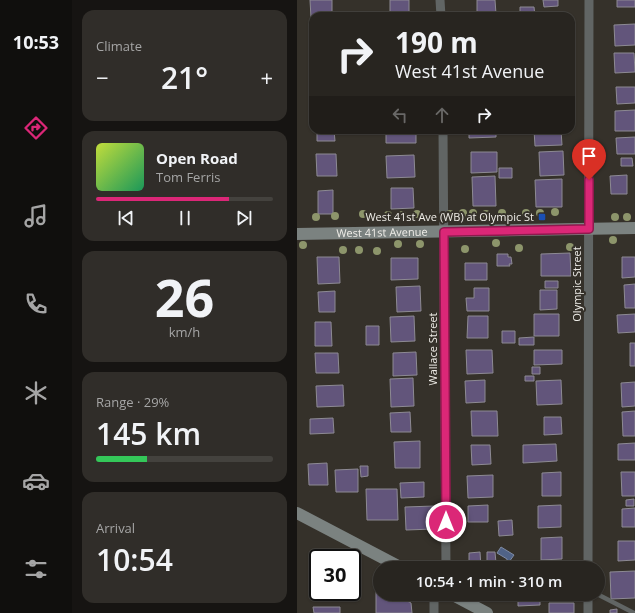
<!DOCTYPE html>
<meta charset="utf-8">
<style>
body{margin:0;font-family:"Open Sans",sans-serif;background:#302d29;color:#f1f3f6;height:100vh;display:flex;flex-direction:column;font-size:15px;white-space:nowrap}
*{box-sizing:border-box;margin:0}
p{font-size:13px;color:#a5a5a5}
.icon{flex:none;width:22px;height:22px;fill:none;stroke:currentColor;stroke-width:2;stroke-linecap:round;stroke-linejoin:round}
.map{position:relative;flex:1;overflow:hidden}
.sheet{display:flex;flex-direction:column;gap:10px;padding:10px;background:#161412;width:225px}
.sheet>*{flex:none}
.hud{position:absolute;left:12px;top:12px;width:266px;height:122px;border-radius:12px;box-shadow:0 1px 3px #0004,0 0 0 1px #44423e;background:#282520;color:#f1f3f6;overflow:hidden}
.speed{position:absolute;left:12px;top:549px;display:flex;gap:8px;font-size:20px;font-weight:700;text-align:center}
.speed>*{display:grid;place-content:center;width:52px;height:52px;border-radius:50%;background:#282520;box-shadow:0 1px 3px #0004,0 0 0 1px #44423e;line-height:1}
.speed .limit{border:2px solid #111;border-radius:6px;background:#fff;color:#111}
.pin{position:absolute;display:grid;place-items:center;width:34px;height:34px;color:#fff;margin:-41px -17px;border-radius:50% 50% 50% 0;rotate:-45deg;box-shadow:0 0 4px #0007}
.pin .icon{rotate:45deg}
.me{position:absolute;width:44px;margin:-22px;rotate:0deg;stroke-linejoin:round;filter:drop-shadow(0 0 3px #0008)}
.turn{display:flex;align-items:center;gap:14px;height:84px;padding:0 20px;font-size:18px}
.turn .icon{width:52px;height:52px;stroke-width:2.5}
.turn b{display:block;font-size:28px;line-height:34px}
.lanes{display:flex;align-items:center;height:38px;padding:0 20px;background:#0003;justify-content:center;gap:20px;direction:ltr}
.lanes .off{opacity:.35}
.big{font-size:30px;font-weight:600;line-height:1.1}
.sheet .tile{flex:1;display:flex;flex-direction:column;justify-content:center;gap:6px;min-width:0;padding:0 14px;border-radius:12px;background:#302d29}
.sheet .dial{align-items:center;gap:0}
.dial b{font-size:52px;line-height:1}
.song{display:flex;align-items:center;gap:12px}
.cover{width:48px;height:48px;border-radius:6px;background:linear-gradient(135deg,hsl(70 70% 55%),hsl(150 70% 35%))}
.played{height:4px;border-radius:2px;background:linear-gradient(90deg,#db2777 75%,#44423e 75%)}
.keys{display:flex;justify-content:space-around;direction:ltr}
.heat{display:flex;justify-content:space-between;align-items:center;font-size:22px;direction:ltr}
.charge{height:6px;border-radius:3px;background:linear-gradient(90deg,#34c759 29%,#44423e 0)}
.trip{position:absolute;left:76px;top:561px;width:232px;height:40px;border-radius:20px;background:#282520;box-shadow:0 1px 3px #0004,0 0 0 1px #44423e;font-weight:600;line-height:40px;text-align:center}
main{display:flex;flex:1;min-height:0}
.menu{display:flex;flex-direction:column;width:72px;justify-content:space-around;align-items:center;background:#100f0d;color:#a5a5a5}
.menu .icon{width:28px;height:28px}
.menu .on{color:#db2777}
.menu b{font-size:18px;color:#f1f3f6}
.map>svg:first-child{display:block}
</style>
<main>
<nav class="menu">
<b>10:53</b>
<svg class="icon on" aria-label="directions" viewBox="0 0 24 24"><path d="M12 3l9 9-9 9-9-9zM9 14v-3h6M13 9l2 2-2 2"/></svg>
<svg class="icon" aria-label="music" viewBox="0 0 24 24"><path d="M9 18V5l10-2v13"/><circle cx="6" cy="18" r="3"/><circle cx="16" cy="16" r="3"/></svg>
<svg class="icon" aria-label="phone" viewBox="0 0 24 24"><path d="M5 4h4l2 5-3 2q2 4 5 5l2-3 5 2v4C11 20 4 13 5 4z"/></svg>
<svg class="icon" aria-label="climate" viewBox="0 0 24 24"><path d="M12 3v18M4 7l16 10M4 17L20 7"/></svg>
<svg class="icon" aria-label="car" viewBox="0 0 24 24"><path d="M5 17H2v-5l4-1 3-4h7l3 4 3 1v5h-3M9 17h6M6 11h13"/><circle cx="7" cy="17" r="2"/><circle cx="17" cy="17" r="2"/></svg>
<svg class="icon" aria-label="filters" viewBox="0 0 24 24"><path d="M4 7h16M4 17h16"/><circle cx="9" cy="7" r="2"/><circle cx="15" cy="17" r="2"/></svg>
</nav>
<section class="sheet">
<div class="tile"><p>Climate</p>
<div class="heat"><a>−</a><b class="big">21°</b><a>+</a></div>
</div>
<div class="tile">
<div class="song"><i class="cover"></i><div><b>Open Road</b><p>Tom Ferris</p></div></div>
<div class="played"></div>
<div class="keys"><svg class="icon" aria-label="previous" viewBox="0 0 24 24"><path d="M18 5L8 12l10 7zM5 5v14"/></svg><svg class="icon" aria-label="pause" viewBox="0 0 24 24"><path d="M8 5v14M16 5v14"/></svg><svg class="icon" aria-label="next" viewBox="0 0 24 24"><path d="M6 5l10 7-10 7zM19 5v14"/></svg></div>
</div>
<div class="tile dial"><b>26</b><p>km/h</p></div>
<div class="tile"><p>Range · 29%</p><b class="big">145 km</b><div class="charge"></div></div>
<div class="tile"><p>Arrival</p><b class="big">10:54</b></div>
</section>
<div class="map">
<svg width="338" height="613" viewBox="0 0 338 613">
<rect width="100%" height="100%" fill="#35312a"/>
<!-- water -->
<path fill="#506387" stroke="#808ca4" d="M204,547L217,555L212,562L210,561V559L200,553Z"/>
<!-- building -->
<path fill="#62557b" stroke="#8d8a93" d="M13,0H35V16H16V18H14Z
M93,0H112V16H93Z
M180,0H198L199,14L180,15Z
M246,0H261V6L247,7Z
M320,0H338V7H320Z
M223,7H237L238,16H223Z
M338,24V45L318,46L317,25Z
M317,53H337L338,72L318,73Z
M319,87H338V103L320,104Z
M338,110V131H318V111Z
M20,130H37L38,141H20Z
M89,130H119V143H89Z
M172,130H199V137L172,138Z
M237,130H264L265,145L238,146Z
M338,137V154H320L319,138Z
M266,151L267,175L243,176L242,152Z
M174,152H200V172L174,173Z
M19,154H39L40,176H20Z
M117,155L118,177L90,178L89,156Z
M324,158H335L336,166H324Z
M202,168H215V178H202Z
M330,175V194H314L313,176Z
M198,176L199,206H176L175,177Z
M265,179V207H239L238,180Z
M94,188H116L117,208L94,209Z
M36,190V214H21V191Z
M273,253L274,276H244V254Z
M200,254H211V257H214L215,264H212L213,266H200Z
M20,257H42L43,283L21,284Z
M325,257H338V277L325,278Z
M94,258H121V279L94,280Z
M168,263H190V280H168Z
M248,281H261V288H248Z
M338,284V308H328L327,285Z
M123,286L124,311L100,312L99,287Z
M177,288H192V311H170L169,298H177Z
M243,290H260V309L243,310Z
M38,291V312H22L21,292Z
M237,314H262V336H237Z
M338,314V332L321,333L320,315Z
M117,316L118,341L94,342L93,317Z
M171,316H191V338H170Z
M18,322H34L35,346H18Z
M69,326H82V345H69Z
M205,331H218V343H205Z
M237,337V345H222V338Z
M333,343H338V366H333Z
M169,350H195L196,373L170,374Z
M237,350H265V364L237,365Z
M119,352L120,375L96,376V353Z
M18,353H41L42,373H19Z
M235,367H243V374H235Z
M228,376H237V381H228Z
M116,378L117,406L94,407L93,379Z
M188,380V402L169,403L168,381Z
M264,380L265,404L240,405L239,381Z
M338,382V406L325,407L324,383Z
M46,385L47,406L20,407L19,386Z
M174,411H200L201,436H175Z
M338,411V436H326L325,412Z
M113,412L114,432H94L93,413Z
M247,417H264L265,434L247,435Z
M36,418L37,433L13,434V419Z
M123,441V468H98L97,442Z
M338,443V460H321V444Z
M259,444L260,461L226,463V445Z
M174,445H193L194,464L175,465Z
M30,463L31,485H12L11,464Z
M63,466H71V476L64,477Z
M61,469V492H39L38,470Z
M264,472V496H245V473Z
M324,472H338V496H325Z
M196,475V497L171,498L170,476Z
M127,482V497L104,498L103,483Z
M69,489H100L101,520H70Z
M337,499V506H329V500Z
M191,505V522H171V506Z
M264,505V527L241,528V506Z
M137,506V529L109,530L108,507Z
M338,508V527H325V509Z
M215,520L216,535L202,536L201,521Z
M265,537V559L244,560V538Z
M321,541H338V560L321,561Z
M183,552L184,568H172V553Z
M190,552H198L199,563H190Z
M19,563L21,564V584L13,581Z
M195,566H215V568H195Z
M338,571V598L314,599L313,572Z
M79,585L83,587V594H97L114,603L115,613H79Z
M221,594H243V605L221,606Z
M265,594H277V597H265Z
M252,603H277V613H252Z
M16,607H43V613H17Z
M320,609V613H313V610Z"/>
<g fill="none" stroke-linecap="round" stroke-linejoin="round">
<!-- lane -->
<path stroke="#616564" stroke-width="4.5" d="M300,594L337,613"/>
<!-- street -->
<path stroke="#616564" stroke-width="9" d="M143,0L144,16
M146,130L149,568
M291,568L292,0
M291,594V613
M137,613V598L138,594"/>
<!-- secondary -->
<g stroke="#7b8280" stroke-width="12">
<path id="s1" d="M0,234L338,228"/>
<path d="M0,513L105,568"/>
<path d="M154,594L190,613"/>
</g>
</g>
<!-- trees -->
<g fill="#8d956b">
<circle cx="258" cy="212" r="4"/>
<circle cx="166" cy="213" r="4"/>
<circle cx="176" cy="213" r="4"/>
<circle cx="205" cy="213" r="4"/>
<circle cx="229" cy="213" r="4"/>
<circle cx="243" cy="213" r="4"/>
<circle cx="66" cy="214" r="4"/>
<circle cx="120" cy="214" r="4"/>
<circle cx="153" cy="214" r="4"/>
<circle cx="189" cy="214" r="4"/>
<circle cx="91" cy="215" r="4"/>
<circle cx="105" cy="215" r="4"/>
<circle cx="38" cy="216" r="4"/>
<circle cx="19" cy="217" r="4"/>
<circle cx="318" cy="217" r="4"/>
<circle cx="330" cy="217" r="4"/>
<circle cx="316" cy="240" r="4"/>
<circle cx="199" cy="243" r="4"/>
<circle cx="101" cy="244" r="4"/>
<circle cx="123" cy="244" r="4"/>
<circle cx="6" cy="245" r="4"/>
<circle cx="273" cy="247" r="4"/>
<circle cx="222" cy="248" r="4"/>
<circle cx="168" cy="249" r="4"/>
<circle cx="46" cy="250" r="4"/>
<circle cx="62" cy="250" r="4"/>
<circle cx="80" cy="251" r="4"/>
</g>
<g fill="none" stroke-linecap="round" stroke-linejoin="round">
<defs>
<path id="route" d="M149,522L147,232L292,229V180"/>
</defs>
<!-- route casing -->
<use href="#route" stroke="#8e194d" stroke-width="10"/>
<!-- route -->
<use href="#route" stroke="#db2777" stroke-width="7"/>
</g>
<!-- markers -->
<rect fill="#1a4fb4" stroke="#35312a" stroke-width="1.5" x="241" y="213" width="8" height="8" rx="2"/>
<g text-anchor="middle" stroke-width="4" stroke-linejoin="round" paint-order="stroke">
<!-- poi labels -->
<g font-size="11" fill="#efede8" stroke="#35312a" text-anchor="end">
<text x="237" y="221">West 41st Ave (WB) at Olympic St</text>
</g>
<!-- street labels -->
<g font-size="11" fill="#efede8" stroke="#35312a">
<text dy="4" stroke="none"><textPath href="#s1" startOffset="85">West 41st Avenue</textPath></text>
<text transform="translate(280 284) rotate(-90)" y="4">Olympic Street</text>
<text transform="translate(136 349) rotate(-90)" y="4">Wallace Street</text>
</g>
</g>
</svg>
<div class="speed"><div class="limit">30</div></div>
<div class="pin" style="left:292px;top:180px;background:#d93025"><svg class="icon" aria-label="arrive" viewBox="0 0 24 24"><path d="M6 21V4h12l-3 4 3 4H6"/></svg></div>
<svg class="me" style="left:149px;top:522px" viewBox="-20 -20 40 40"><circle r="17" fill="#db2777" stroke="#fff" stroke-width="3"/><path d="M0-11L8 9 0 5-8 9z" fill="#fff"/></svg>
<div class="trip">10:54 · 1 min · 310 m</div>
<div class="hud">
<div class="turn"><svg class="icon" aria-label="right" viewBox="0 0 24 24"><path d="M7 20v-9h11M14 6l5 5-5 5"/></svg><div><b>190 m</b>West 41st Avenue</div></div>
<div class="lanes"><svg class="icon off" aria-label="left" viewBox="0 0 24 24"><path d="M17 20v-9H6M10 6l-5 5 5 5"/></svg><svg class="icon off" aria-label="ahead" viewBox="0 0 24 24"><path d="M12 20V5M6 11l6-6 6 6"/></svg><svg class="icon" aria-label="right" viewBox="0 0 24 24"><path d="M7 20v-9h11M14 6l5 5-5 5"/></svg></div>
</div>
</div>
</main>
